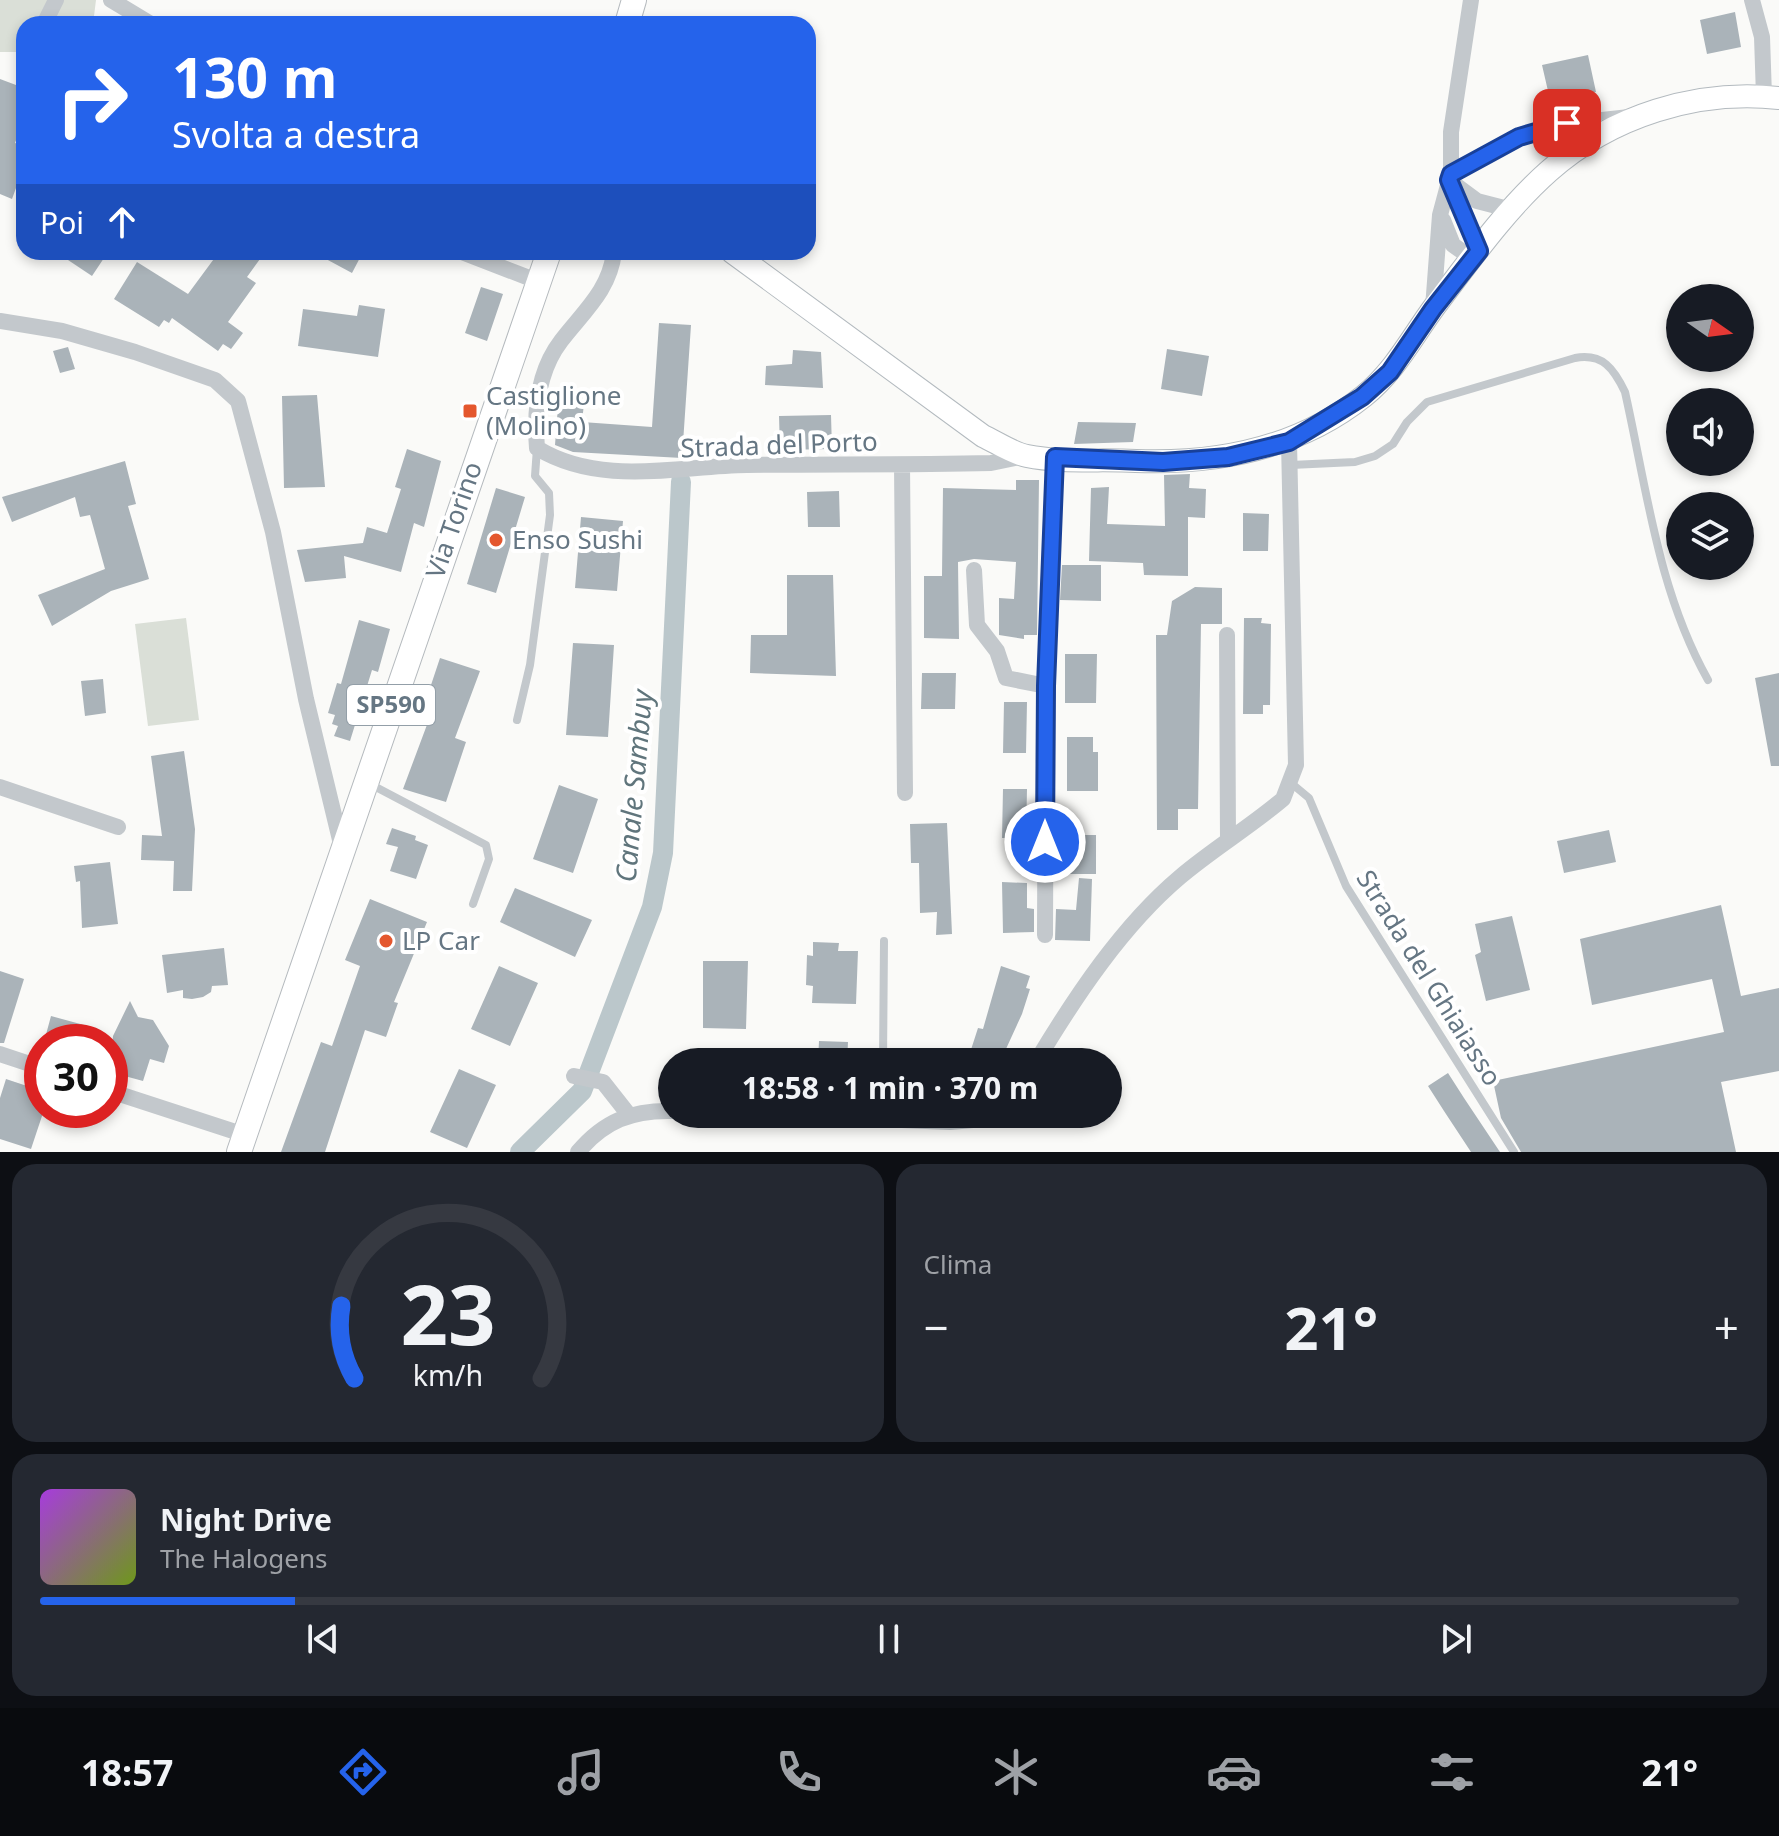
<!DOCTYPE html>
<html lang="it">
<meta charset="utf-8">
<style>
body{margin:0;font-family:"Noto Sans",sans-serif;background:#242831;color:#f1f3f6;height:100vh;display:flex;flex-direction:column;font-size:30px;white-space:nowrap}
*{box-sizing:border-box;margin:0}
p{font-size:26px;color:#9ea1a6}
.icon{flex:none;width:44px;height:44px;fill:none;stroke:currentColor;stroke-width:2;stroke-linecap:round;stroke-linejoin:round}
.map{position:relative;height:1152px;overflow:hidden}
.panel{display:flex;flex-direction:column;gap:12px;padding:12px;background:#0d0f14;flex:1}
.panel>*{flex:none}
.guide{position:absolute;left:16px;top:16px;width:800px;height:244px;border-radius:24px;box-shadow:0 4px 12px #0003;background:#2563eb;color:#fff;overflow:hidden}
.needle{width:52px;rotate:104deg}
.fabs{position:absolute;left:1666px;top:284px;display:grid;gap:16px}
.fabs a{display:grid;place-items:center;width:88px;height:88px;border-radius:50%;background:#171b24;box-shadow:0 4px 12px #0003;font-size:40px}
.speed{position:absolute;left:24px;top:1024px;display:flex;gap:16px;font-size:40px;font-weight:700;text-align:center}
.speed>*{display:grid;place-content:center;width:104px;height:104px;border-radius:50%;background:#171b24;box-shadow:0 4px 12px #0003;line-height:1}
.speed .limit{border:12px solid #d22;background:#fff;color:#111}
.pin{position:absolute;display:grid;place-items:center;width:68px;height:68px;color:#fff;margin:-34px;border-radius:16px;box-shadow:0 4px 12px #0006}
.me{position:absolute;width:88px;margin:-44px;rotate:0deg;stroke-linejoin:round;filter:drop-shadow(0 0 6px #0008)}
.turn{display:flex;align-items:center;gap:28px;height:168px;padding:0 24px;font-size:36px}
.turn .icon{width:104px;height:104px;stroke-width:2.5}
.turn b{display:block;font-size:56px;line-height:68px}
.then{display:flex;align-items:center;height:76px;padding:0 24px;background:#0003;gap:16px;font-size:30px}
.big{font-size:60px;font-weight:700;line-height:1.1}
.panel .tile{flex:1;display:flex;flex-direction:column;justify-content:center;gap:12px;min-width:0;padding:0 28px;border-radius:24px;background:#242831}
.panel .dial{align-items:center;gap:0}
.dial svg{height:208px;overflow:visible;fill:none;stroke:#363941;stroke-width:7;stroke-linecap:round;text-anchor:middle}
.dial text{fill:#f1f3f6;stroke:none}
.song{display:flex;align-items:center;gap:24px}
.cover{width:96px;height:96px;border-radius:12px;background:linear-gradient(135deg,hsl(280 70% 55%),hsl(80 70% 35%))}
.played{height:8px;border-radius:4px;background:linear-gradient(90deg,#2563eb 15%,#363941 15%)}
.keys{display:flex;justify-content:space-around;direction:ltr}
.heat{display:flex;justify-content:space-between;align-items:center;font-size:44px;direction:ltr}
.panel .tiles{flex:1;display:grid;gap:12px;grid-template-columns:1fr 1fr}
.tile:last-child{grid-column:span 2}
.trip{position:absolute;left:658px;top:1048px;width:464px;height:80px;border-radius:40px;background:#171b24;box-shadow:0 4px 12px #0003;font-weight:700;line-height:80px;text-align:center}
.tab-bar{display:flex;height:128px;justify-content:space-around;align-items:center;background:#090b0e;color:#9ea1a6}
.tab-bar .icon{width:56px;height:56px}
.tab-bar .on{color:#2563eb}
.tab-bar b{font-size:36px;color:#f1f3f6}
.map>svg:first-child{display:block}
</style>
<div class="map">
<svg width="1779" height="1152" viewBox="0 0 1779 1152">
<rect width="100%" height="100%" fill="#fafaf8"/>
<!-- green -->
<path fill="#dadfd7" d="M0,0H96L93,24H24V52H0Z
M186,618L199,720L148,726L135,624Z"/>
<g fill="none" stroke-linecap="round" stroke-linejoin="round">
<!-- canal -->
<path stroke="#bbc7cb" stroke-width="20" d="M520,1152L582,1091L652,907L663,853L681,482"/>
</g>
<!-- building -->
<path fill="#aab3b9" d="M1735,12L1741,47L1707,54L1700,20Z
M1588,55L1596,92L1551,104L1542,65Z
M0,79L24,88V118L15,143L24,146V166L12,199L0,194Z
M56,252H108L92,276Z
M219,252H251L260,259L247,277L256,283L228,322L243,333L231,349L223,344L218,351L172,318L169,323L164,320L159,327L114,299L137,262L188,294Z
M313,252H363L352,273Z
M481,287L503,294L487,341L465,333Z
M359,305L385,309L378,357L298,346L303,309L357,316Z
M659,323L691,325L682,458L573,452L555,445L559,393L585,394L582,422L652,427Z
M68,347L75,369L60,373L53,351Z
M1167,349L1209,356L1202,396L1161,389Z
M793,350L821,352L823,388L765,385L766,366L792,364Z
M317,395L325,487L284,488L282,396Z
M831,415L832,449L780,450L779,416Z
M1078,422L1136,423L1133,442L1074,444Z
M407,449L441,461L424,527L414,523L401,572L344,556L346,578L305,582L297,550L363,543L367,527L387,533L401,489L395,487Z
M125,461L136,504L128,506L149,579L111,591L52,626L38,595L105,569L90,515L80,517L75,497L12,522L2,497Z
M1190,474L1189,488L1206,489L1205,518L1188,517V576L1144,575L1143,563L1089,561L1091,488L1109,487L1107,524L1165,526L1164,475Z
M1016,480H1039L1037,635H1024V639L999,635V598L1014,599L1016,562L974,559L958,562L959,639L924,638V576H942L943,488L1016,490Z
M496,488L525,497L496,593L467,584Z
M839,491L840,527H808L807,492Z
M1243,513L1269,514L1268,551H1243Z
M581,517L623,521L617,591L575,588Z
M1062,565H1101V601L1060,600Z
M787,575H833L836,676L750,673L751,635H787Z
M1195,587L1222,588V624H1201L1198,809H1178V830H1157L1156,635H1167L1172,601Z
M1244,618H1262L1261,623L1271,624L1270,705H1263V714H1243Z
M359,620L390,629L378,672L372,670L350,741L334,736L338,726L332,724L335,715L328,713L337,683L341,684Z
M573,643L614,645L608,737L566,735Z
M1065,654H1097L1096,703H1065Z
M440,658L480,671L455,738L466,742L446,802L403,789L434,706L425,703Z
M922,673H956L955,709H921Z
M1779,673V766H1771L1755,678Z
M103,679L106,713L85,716L81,681Z
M1004,702H1027L1026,753H1003Z
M1067,737H1093V752H1098V791H1067Z
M184,751L195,829L192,891H173L174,861L141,860L142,835L162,836L151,756Z
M559,785L598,799L573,873L533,859Z
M1003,789H1027L1026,838H1002Z
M947,823L952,934L936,935L937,912L920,913L919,863H911L910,824Z
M392,828L416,836L415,840L428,845L416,879L390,871L398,847L386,844Z
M1609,830L1616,862L1564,873L1557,841Z
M1063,835H1096V874H1062Z
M110,862L118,924L82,928L80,881L76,882L74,866Z
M1079,878L1092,879L1090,941L1055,940L1056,909L1076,910Z
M1002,882L1027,883V908L1034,909V932L1003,933Z
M515,888L592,920L575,957L500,922Z
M370,899L427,922L394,1002L398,1003L386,1037L365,1030L325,1152H281L321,1042L332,1046L360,966L345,960Z
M1721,905L1741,996L1779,988V1071L1721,1082L1736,1152H1521L1501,1118L1493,1081L1724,1032L1712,979L1592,1005L1580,939Z
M1512,916L1530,990L1486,1001L1475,955L1481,952L1475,924Z
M813,942L839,943L838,951H858L856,1004L812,1003L813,986L806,985L807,955L813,956Z
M224,948L228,985L212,986L211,992L203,997L192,999L183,998V990L167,993L162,955Z
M703,961H748L746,1029L703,1028Z
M499,966L538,983L510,1046L471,1029Z
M1001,966L1030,976L1026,988L1030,989L1022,1014L1000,1062H967L978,1028L983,1029Z
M0,971L24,979L4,1043H0Z
M130,1001L138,1017L153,1020L169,1046L164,1063L150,1059L143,1081L110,1072L113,1036Z
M51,1016L84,1025L80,1042H44Z
M819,1041L848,1042L847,1062H818Z
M459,1069L496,1085L467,1148L430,1132Z
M1448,1073L1464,1098L1500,1152H1471L1444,1111L1428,1086Z
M6,1079L42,1091V1116L31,1149L0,1139V1098Z"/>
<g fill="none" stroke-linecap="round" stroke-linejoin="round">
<defs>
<path id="secondary" d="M732,252L983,436C996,442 1012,453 1027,456C1061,463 1101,459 1136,461C1218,464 1299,448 1364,396C1395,371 1412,337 1435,306C1470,260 1506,209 1549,171C1611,116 1697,89 1779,98"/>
<path id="primary" d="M627,24L634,0
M239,1152L549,252"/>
</defs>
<!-- secondary casing -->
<use href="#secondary" stroke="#b3babf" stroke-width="24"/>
<!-- primary casing -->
<use href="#primary" stroke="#b5babe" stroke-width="26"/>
<!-- service -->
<path stroke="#c3c8cc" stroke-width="8" d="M1451,174C1511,142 1560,118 1629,113
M1291,465L1355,462L1375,456L1393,444L1407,422L1427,402L1575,358C1603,353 1614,369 1625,392C1647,490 1658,591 1708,680
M517,720L530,665L550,515L549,493L535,476L537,448
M1291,783L1309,798L1346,886L1514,1152
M370,784L486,845L489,859L473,904
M883,1062L884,941"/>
<!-- minor -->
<path stroke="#c3c8cc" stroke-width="16" d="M111,0L151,24
M1752,0L1762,37L1764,96
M44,24L56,0
M1449,180L1479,251
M1450,181L1477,201L1512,210
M1443,220L1453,245L1473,259
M462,252L537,281
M614,252C610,290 583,312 561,341C538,371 534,411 537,448C601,487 677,466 747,465C828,464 910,465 991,463L1025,456
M1433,308L1440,215L1451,174V132L1471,0
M0,321L62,331L135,352L215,380L238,401L273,532L306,699L342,848
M902,465L905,793
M974,570L977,625L997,651L1006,678L1046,686L1055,457
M1227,635L1228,840
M0,787L118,827
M1045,935L1046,686
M0,1054L42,1068
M1036,1062C1075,997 1122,926 1180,877C1213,849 1250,827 1283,799L1296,765L1289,442
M574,1076L603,1082L629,1115
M110,1091L245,1135
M753,1114L950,1122L973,1120L983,1114
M578,1152C604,1121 632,1110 672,1111"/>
<!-- secondary -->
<use href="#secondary" stroke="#fff" stroke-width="22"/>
<!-- primary -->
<use href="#primary" stroke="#fff" stroke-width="24"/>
</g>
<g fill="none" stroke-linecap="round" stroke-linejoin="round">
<defs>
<path id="route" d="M1045,842L1046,686L1055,457L1163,462L1228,457L1289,442L1362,397L1390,372L1433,309L1479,251L1449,180L1451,174L1519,137L1567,123"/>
</defs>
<!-- route casing -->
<use href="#route" stroke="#184099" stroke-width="20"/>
<!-- route -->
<use href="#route" stroke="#2563eb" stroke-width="14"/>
</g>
<!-- markers -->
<g fill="#e4572e" stroke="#fff" stroke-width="3">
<rect x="462" y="403" width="16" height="16" rx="4"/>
<circle cx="496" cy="540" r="8"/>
<circle cx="386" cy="941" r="8"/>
</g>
<g text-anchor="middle" stroke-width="8" stroke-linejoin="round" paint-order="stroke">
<!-- shield labels -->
<rect fill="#fff" stroke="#939fa8" stroke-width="2" x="347" y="685" width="88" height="40" rx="6"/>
<g font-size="24" font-weight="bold" fill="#657683">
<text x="391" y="713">SP590</text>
</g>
<!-- poi labels -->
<g font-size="26" fill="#657683" stroke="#fff" text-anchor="start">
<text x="486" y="405">Castiglione<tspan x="486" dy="30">(Molino)</tspan></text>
<text x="512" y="549">Enso Sushi</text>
<text x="402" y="950">LP Car</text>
</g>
<!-- street labels -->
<g font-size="26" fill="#657683" stroke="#fff">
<text transform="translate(779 445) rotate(-2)" y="9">Strada del Porto</text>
<text transform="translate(454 520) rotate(-71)" y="9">Via Torino</text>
<text transform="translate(1429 978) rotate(58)" y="9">Strada del Ghiaiasso</text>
</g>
<!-- water labels -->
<g font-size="28" font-style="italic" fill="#60757c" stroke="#fff">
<text transform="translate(634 786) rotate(-85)" y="10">Canale Sambuy</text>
</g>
</g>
</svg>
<div class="fabs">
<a><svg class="needle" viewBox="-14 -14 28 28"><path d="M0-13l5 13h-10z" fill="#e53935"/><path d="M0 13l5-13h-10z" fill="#9ea1a6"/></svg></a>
<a><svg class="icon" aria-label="sound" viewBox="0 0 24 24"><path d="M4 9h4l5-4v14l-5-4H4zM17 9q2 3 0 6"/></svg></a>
<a><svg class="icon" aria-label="layers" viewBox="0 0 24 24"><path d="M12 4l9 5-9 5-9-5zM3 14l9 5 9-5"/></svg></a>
</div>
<div class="speed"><div class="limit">30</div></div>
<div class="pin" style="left:1567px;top:123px;background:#d93025"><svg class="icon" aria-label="arrive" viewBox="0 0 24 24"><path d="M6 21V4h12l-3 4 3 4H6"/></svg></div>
<svg class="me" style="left:1045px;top:842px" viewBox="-20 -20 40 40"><circle r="17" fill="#2563eb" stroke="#fff" stroke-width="3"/><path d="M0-11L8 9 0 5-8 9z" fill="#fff"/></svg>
<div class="trip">18:58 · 1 min · 370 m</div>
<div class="guide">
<div class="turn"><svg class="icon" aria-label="right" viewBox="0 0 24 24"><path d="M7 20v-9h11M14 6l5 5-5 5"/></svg><div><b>130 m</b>Svolta a destra</div></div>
<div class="then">Poi<svg class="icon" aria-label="ahead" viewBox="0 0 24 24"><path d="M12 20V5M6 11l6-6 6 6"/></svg></div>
</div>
</div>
<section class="panel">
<div class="tiles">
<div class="tile dial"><svg viewBox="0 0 100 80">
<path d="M14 69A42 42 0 1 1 86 69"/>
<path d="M14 69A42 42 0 0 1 9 41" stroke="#2563eb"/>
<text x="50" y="56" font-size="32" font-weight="700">23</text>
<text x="50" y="72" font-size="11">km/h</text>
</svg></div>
<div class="tile"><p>Clima</p>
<div class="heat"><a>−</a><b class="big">21°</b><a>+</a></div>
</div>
<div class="tile">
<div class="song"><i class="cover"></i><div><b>Night Drive</b><p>The Halogens</p></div></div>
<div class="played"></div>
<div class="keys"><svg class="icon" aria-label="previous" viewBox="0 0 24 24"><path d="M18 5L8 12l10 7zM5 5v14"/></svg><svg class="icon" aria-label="pause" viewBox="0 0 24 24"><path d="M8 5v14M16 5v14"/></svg><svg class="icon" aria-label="next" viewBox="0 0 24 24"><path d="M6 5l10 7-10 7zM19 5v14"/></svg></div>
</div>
</div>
</section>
<nav class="tab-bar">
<b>18:57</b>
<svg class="icon on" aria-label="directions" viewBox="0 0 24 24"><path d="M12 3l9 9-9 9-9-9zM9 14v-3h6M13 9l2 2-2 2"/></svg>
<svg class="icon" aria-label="music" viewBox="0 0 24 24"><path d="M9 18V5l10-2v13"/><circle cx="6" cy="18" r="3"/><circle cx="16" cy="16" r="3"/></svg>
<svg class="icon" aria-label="phone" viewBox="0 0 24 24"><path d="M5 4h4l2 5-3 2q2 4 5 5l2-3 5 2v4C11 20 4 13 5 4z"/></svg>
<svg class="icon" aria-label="climate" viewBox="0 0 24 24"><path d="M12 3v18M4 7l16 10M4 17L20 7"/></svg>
<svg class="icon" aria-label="car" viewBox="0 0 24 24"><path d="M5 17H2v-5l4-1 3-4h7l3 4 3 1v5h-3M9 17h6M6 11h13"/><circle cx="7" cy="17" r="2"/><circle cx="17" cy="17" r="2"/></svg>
<svg class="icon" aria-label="filters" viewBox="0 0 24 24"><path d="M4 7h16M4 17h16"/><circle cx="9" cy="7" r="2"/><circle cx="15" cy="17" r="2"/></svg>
<b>21°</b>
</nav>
